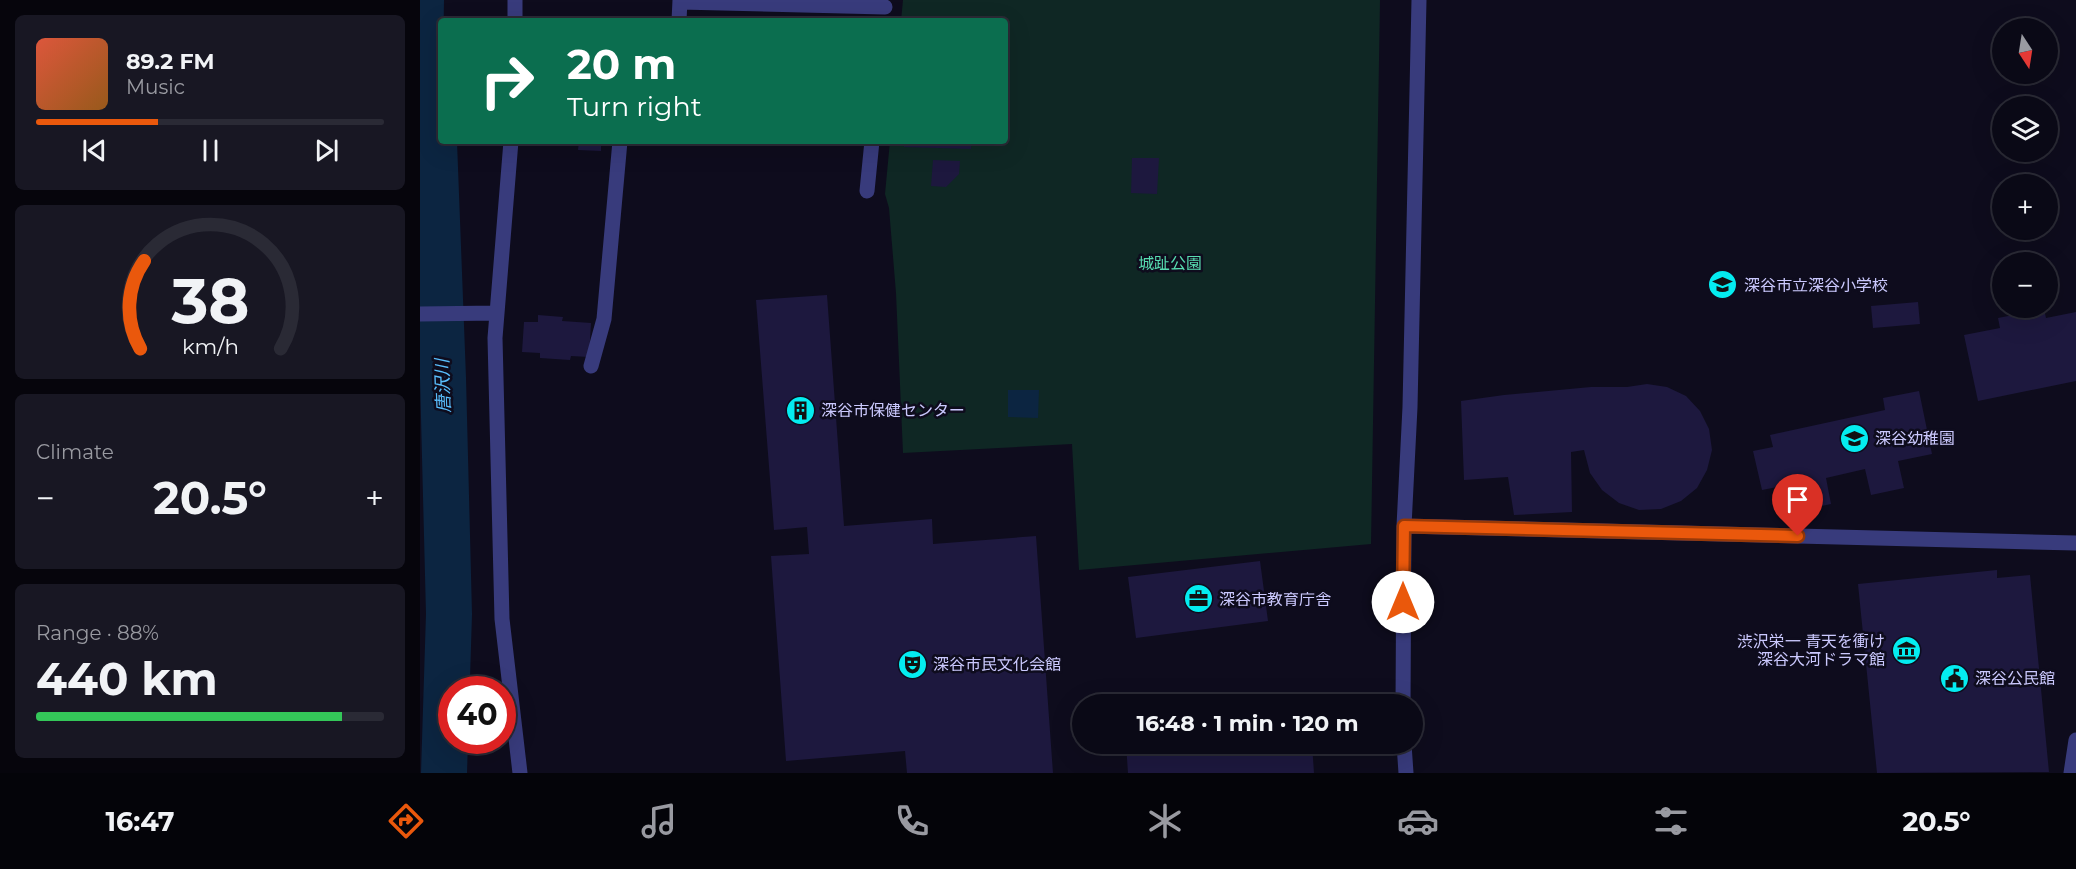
<!DOCTYPE html>
<meta charset="utf-8">
<style>
body{margin:0;font-family:Montserrat,"Noto Sans JP",sans-serif;background:#181723;color:#f1f3f6;height:100vh;display:flex;flex-direction:column;font-size:22px;white-space:nowrap}
*{box-sizing:border-box;margin:0}
p{font-size:20px;color:#999aa1}
.icon{flex:none;width:33px;height:33px;fill:none;stroke:currentColor;stroke-width:2;stroke-linecap:round;stroke-linejoin:round}
.map{position:relative;flex:1;overflow:hidden}
.sheet{display:flex;flex-direction:column;gap:15px;padding:15px;background:#06050c;width:420px}
.sheet>*{flex:none}
.guide{position:absolute;left:18px;top:18px;width:570px;height:126px;border-radius:6px;box-shadow:0 6px 24px #0002,0 0 0 2px #2a2a35;background:#0b6e4f;color:#fff;overflow:hidden}
.needle{width:39px;rotate:168deg}
.buttons{position:absolute;left:1572px;top:18px;display:grid;gap:12px}
.buttons a{display:grid;place-items:center;width:66px;height:66px;border-radius:50%;background:#0a0916;box-shadow:0 6px 24px #0002,0 0 0 2px #2a2a35;font-size:30px}
.speed{position:absolute;left:18px;top:676px;display:flex;gap:12px;font-size:30px;font-weight:700;text-align:center}
.speed>*{display:grid;place-content:center;width:78px;height:78px;border-radius:50%;background:#0a0916;box-shadow:0 6px 24px #0002,0 0 0 2px #2a2a35;line-height:1}
.speed .limit{border:9px solid #d22;background:#fff;color:#111}
.pin{position:absolute;display:grid;place-items:center;width:51px;height:51px;color:#fff;margin:-62px -26px;border-radius:50% 50% 50% 0;rotate:-45deg;box-shadow:0 0 6px #0007}
.pin .icon{rotate:45deg}
.me{position:absolute;width:66px;margin:-33px;rotate:0deg;stroke-linejoin:round;filter:drop-shadow(0 0 4px #0008)}
.turn{display:flex;align-items:center;gap:21px;height:126px;padding:0 30px;font-size:27px}
.turn .icon{width:78px;height:78px;stroke-width:2.5}
.turn b{display:block;font-size:42px;line-height:51px}
.big{font-size:45px;font-weight:700;line-height:1.1}
.sheet .tile{flex:1;display:flex;flex-direction:column;justify-content:center;gap:9px;min-width:0;padding:0 21px;border-radius:9px;background:#181723}
.sheet .dial{align-items:center;gap:0}
.dial svg{height:156px;overflow:visible;fill:none;stroke:#2a2a35;stroke-width:7;stroke-linecap:round;text-anchor:middle}
.dial text{fill:#f1f3f6;stroke:none}
.song{display:flex;align-items:center;gap:18px}
.cover{width:72px;height:72px;border-radius:9px;background:linear-gradient(135deg,hsl(10 70% 55%),hsl(30 70% 35%))}
.played{height:6px;border-radius:3px;background:linear-gradient(90deg,#ea580c 35%,#2a2a35 35%)}
.keys{display:flex;justify-content:space-around;direction:ltr}
.heat{display:flex;justify-content:space-between;align-items:center;font-size:33px;direction:ltr}
.charge{height:9px;border-radius:4px;background:linear-gradient(90deg,#34c759 88%,#2a2a35 0)}
.trip{position:absolute;left:652px;top:694px;width:351px;height:60px;border-radius:30px;background:#0a0916;box-shadow:0 6px 24px #0002,0 0 0 2px #2a2a35;font-weight:700;line-height:60px;text-align:center}
.dock{display:flex;height:96px;justify-content:space-around;align-items:center;background:#040409;color:#999aa1}
.dock .icon{width:42px;height:42px}
.dock .selected{color:#ea580c}
.dock b{font-size:27px;color:#f1f3f6}
main{display:flex;flex:1;min-height:0}
.map>svg:first-child{display:block}
</style>
<main>
<section class="sheet">
<div class="tile">
<div class="song"><i class="cover"></i><div><b>89.2 FM</b><p>Music</p></div></div>
<div class="played"></div>
<div class="keys"><svg class="icon" aria-label="previous" viewBox="0 0 24 24"><path d="M18 5L8 12l10 7zM5 5v14"/></svg><svg class="icon" aria-label="pause" viewBox="0 0 24 24"><path d="M8 5v14M16 5v14"/></svg><svg class="icon" aria-label="next" viewBox="0 0 24 24"><path d="M6 5l10 7-10 7zM19 5v14"/></svg></div>
</div>
<div class="tile dial"><svg viewBox="0 0 100 80">
<path d="M14 69A42 42 0 1 1 86 69"/>
<path d="M14 69A42 42 0 0 1 16 24" stroke="#ea580c"/>
<text x="50" y="56" font-size="32" font-weight="700">38</text>
<text x="50" y="72" font-size="11">km/h</text>
</svg></div>
<div class="tile"><p>Climate</p>
<div class="heat"><a>−</a><b class="big">20.5°</b><a>+</a></div>
</div>
<div class="tile"><p>Range · 88%</p><b class="big">440 km</b><div class="charge"></div></div>
</section>
<div class="map">
<svg width="1656" height="773" viewBox="0 0 1656 773">
<rect width="100%" height="100%" fill="#0e0c1d"/>
<!-- green -->
<path fill="#0f2724" d="M483,0H960L951,544L659,570L652,444L483,453L476,293L469,208L465,194L470,141H585V21H481Z"/>
<!-- water -->
<path fill="#0c2541" d="M588,390H619L618,418L588,417Z"/>
<g fill="none" stroke-linecap="round" stroke-linejoin="round">
<!-- river -->
<path stroke="#0c2541" stroke-width="46" d="M1,0L0,59L14,142L23,378L29,614L24,773"/>
</g>
<!-- building -->
<path fill="#1d183e" d="M159,141H181V151L158,150Z
M484,141H551V149L484,147Z
M712,158H739L737,194L711,193Z
M513,160L540,161L539,174L526,187L511,186Z
M407,295L424,526L512,519L513,544L616,536L633,773H487L485,751L366,761L351,556L389,554L387,527L354,530L336,300Z
M1498,302L1500,324L1453,328L1451,306Z
M1624,309L1626,318L1656,312V381L1558,401L1544,335L1580,328L1578,318Z
M118,315L143,317L142,321L171,323L169,357L151,356L150,360L120,358V353L102,352L104,322H118Z
M1227,384L1247,387L1266,396L1280,411L1289,429L1292,450L1287,470L1277,488L1261,501L1241,509L1219,510L1199,503L1182,490L1170,473L1164,450L1151,452L1152,512L1094,515L1088,477L1044,480L1041,401L1084,395L1171,387H1207Z
M1499,391L1512,454L1478,461L1484,488L1451,495L1445,469L1406,478L1411,504L1378,511L1372,484L1342,490L1333,451L1353,447L1350,435L1465,410L1463,398Z
M840,561L848,621L716,638L708,577Z
M1577,570V578L1610,575L1629,772L1457,773L1438,584Z
M706,744H892L894,773H708Z"/>
<g fill="none" stroke-linecap="round" stroke-linejoin="round">
<!-- minor -->
<path stroke="#383b7c" stroke-width="15" d="M260,2L465,7
M95,21V0
M259,21L260,0
M91,141L75,338L82,619L100,773
M447,191L452,141
M0,314L76,313
M171,366L184,319L200,141
M984,526L1656,543
M983,705L984,526L990,407L999,0
M984,744L986,773
M1651,773L1656,740"/>
</g>
<g fill="none" stroke-linecap="round" stroke-linejoin="round">
<defs>
<path id="route" d="M983,602L984,526L1378,536"/>
</defs>
<!-- route casing -->
<use href="#route" stroke="#983908" stroke-width="15"/>
<!-- route -->
<use href="#route" stroke="#ea580c" stroke-width="10"/>
</g>
<!-- icons -->
<defs>
<symbol id="school-disc" viewBox="-11 -11 22 22"><circle r="9.5" fill="#04ecf0" stroke="#0e0c1d"/><path d="M0-5L7-2L0 1L-7-2ZM-4 1L0 2.5L4 1V4Q0 6-4 4Z" fill="#111"/></symbol>
<symbol id="building-disc" viewBox="-11 -11 22 22"><circle r="9.5" fill="#04ecf0" stroke="#0e0c1d"/><path d="M-4-6H4V6H1V3H-1V6H-4ZM-2.5-4.3h1.7v1.8h-1.7ZM.8-4.3h1.7v1.8H.8ZM-2.5-1h1.7V.8h-1.7ZM.8-1h1.7V.8H.8Z" fill="#111"/></symbol>
<symbol id="office-disc" viewBox="-11 -11 22 22"><circle r="9.5" fill="#04ecf0" stroke="#0e0c1d"/><path d="M-6-3h4V-5.5h4V-3h4V5H-6ZM-1-4.5V-3h2v-1.5ZM-6 0V1H6V0Z" fill="#111"/></symbol>
<symbol id="museum-disc" viewBox="-11 -11 22 22"><circle r="9.5" fill="#04ecf0" stroke="#0e0c1d"/><path d="M0-6L6-3V-2H-6V-3ZM-5-1h2V3h-2ZM-1-1h2V3h-2ZM3-1h2V3H3ZM-6 4H6V6H-6Z" fill="#111"/></symbol>
<symbol id="theatre-disc" viewBox="-11 -11 22 22"><circle r="9.5" fill="#04ecf0" stroke="#0e0c1d"/><path d="M-5-5.5Q0-4 5-5.5V0Q5 5 0 6Q-5 5-5 0ZM-3.3-2.5H-1v1.5H-3.3ZM1-2.5H3.3v1.5H1ZM-2.8 1Q0 5.5 2.8 1Z" fill="#111"/></symbol>
<symbol id="civic-disc" viewBox="-11 -11 22 22"><circle r="9.5" fill="#04ecf0" stroke="#0e0c1d"/><path d="M-.6-6.5H3V-4.5H.6V-3L4-1V1h2V6H-6V1h2V-1L-.6-3ZM-1.2 2.5V6h2.4V2.5Z" fill="#111"/></symbol>
</defs>
<g fill-rule="evenodd">
<use href="#school-disc" x="1286" y="268" width="33" height="33"/>
<use href="#building-disc" x="364" y="394" width="33" height="33"/>
<use href="#school-disc" x="1418" y="422" width="33" height="33"/>
<use href="#office-disc" x="762" y="582" width="33" height="33"/>
<use href="#museum-disc" x="1470" y="634" width="33" height="33"/>
<use href="#theatre-disc" x="476" y="648" width="33" height="33"/>
<use href="#civic-disc" x="1518" y="662" width="33" height="33"/>
</g>
<g text-anchor="middle" stroke-width="5" stroke-linejoin="round" paint-order="stroke">
<!-- park labels -->
<g font-size="16" fill="#57dcb0" stroke="#0e0c1d">
<text x="750" y="269">城趾公園</text>
</g>
<!-- poi labels -->
<g font-size="16" fill="#cbc9fe" stroke="#0e0c1d" text-anchor="start">
<text x="1324" y="291">深谷市立深谷小学校</text>
<text x="401" y="416">深谷市保健センター</text>
<text x="1455" y="444">深谷幼稚園</text>
<text x="799" y="605">深谷市教育庁舎</text>
<text x="1465" y="647" text-anchor="end">渋沢栄一 青天を衝け<tspan x="1465" dy="18">深谷大河ドラマ館</tspan></text>
<text x="513" y="670">深谷市民文化会館</text>
<text x="1555" y="684">深谷公民館</text>
</g>
<!-- water labels -->
<g font-size="18" font-style="italic" fill="#59befd" stroke="#0e0c1d">
<text transform="translate(23 386) rotate(-92)" y="6">唐沢川</text>
</g>
</g>
</svg>
<div class="buttons">
<a><svg class="needle" viewBox="-14 -14 28 28"><path d="M0-13l5 13h-10z" fill="#e53935"/><path d="M0 13l5-13h-10z" fill="#999aa1"/></svg></a>
<a><svg class="icon" aria-label="layers" viewBox="0 0 24 24"><path d="M12 4l9 5-9 5-9-5zM3 14l9 5 9-5"/></svg></a>
<a>+</a>
<a>−</a>
</div>
<div class="speed"><div class="limit">40</div></div>
<div class="pin" style="left:1378px;top:536px;background:#d93025"><svg class="icon" aria-label="arrive" viewBox="0 0 24 24"><path d="M6 21V4h12l-3 4 3 4H6"/></svg></div>
<svg class="me" style="left:983px;top:602px" viewBox="-20 -20 40 40"><circle r="19" fill="#fff"/><path d="M0-13L10 11 0 6-10 11z" fill="#ea580c"/></svg>
<div class="trip">16:48 · 1 min · 120 m</div>
<div class="guide">
<div class="turn"><svg class="icon" aria-label="right" viewBox="0 0 24 24"><path d="M7 20v-9h11M14 6l5 5-5 5"/></svg><div><b>20 m</b>Turn right</div></div>
</div>
</div>
</main>
<nav class="dock">
<b>16:47</b>
<svg class="icon selected" aria-label="directions" viewBox="0 0 24 24"><path d="M12 3l9 9-9 9-9-9zM9 14v-3h6M13 9l2 2-2 2"/></svg>
<svg class="icon" aria-label="music" viewBox="0 0 24 24"><path d="M9 18V5l10-2v13"/><circle cx="6" cy="18" r="3"/><circle cx="16" cy="16" r="3"/></svg>
<svg class="icon" aria-label="phone" viewBox="0 0 24 24"><path d="M5 4h4l2 5-3 2q2 4 5 5l2-3 5 2v4C11 20 4 13 5 4z"/></svg>
<svg class="icon" aria-label="climate" viewBox="0 0 24 24"><path d="M12 3v18M4 7l16 10M4 17L20 7"/></svg>
<svg class="icon" aria-label="car" viewBox="0 0 24 24"><path d="M5 17H2v-5l4-1 3-4h7l3 4 3 1v5h-3M9 17h6M6 11h13"/><circle cx="7" cy="17" r="2"/><circle cx="17" cy="17" r="2"/></svg>
<svg class="icon" aria-label="filters" viewBox="0 0 24 24"><path d="M4 7h16M4 17h16"/><circle cx="9" cy="7" r="2"/><circle cx="15" cy="17" r="2"/></svg>
<b>20.5°</b>
</nav>
